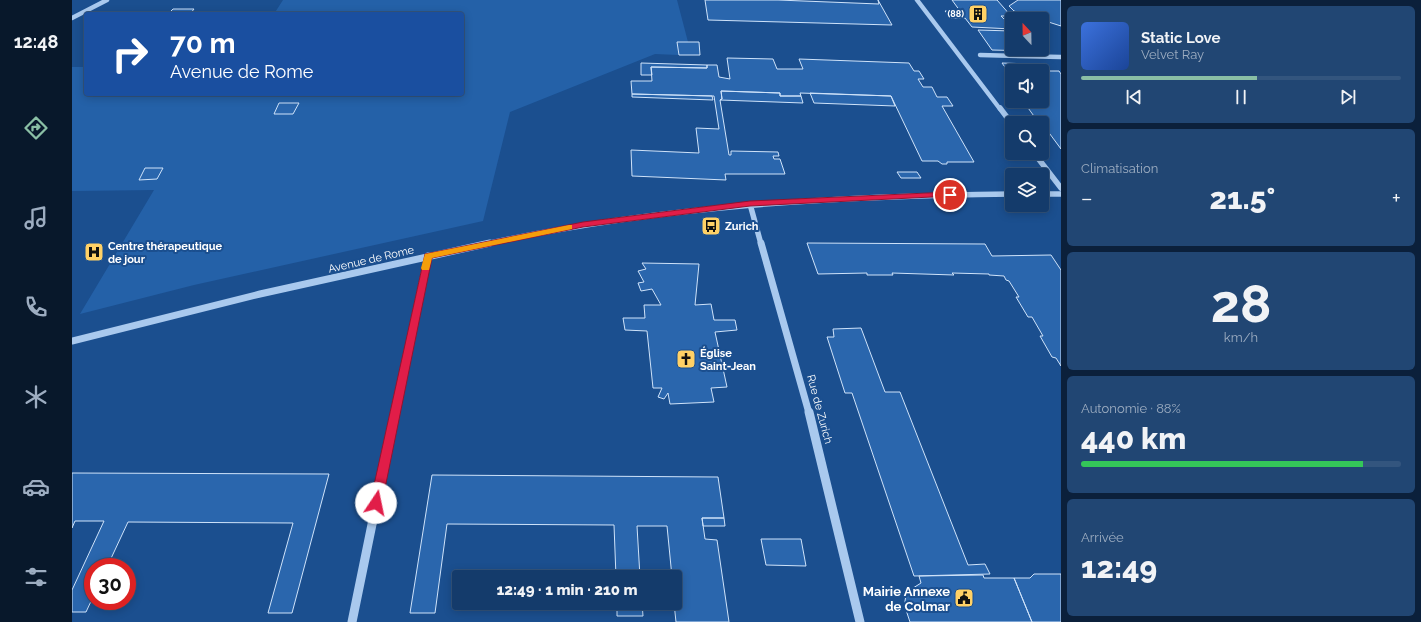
<!DOCTYPE html>
<html lang="fr">
<meta charset="utf-8">
<style>
body{margin:0;font-family:Raleway,sans-serif;background:#214673;color:#f1f3f6;height:100vh;display:flex;flex-direction:column;font-size:15px;white-space:nowrap}
*{box-sizing:border-box;margin:0}
p{font-size:13px;color:#9dadc1}
.icon{flex:none;width:22px;height:22px;fill:none;stroke:currentColor;stroke-width:2;stroke-linecap:round;stroke-linejoin:round}
.map{position:relative;flex:1;overflow:hidden}
.drawer{display:flex;flex-direction:column;gap:6px;padding:6px;background:#0b203b;width:360px}
.drawer>*{flex:none}
.guide{position:absolute;left:12px;top:12px;width:380px;height:84px;border-radius:4px;box-shadow:0 2px 10px #0003,0 0 0 1px #33557e;background:#1a4fa0;color:#fff;overflow:hidden}
.needle{width:26px;rotate:338deg}
.tools{position:absolute;left:933px;top:12px;display:grid;gap:8px}
.tools a{display:grid;place-items:center;width:44px;height:44px;border-radius:4px;background:#143b6b;box-shadow:0 2px 10px #0003,0 0 0 1px #33557e;font-size:20px}
.speed{position:absolute;left:12px;top:558px;display:flex;gap:8px;font-size:20px;font-weight:700;text-align:center}
.speed>*{display:grid;place-content:center;width:52px;height:52px;border-radius:50%;background:#143b6b;box-shadow:0 2px 10px #0003,0 0 0 1px #33557e;line-height:1}
.speed .limit{border:6px solid #d22;background:#fff;color:#111}
.pin{position:absolute;display:grid;place-items:center;width:34px;height:34px;color:#fff;margin:-17px;border:2px solid #fff;border-radius:50%;box-shadow:0 1px 4px #0007}
.me{position:absolute;width:44px;margin:-22px;rotate:11deg;stroke-linejoin:round;filter:drop-shadow(0 0 3px #0008)}
.turn{display:flex;align-items:center;gap:14px;height:84px;padding:0 20px;font-size:18px}
.turn .icon{width:52px;height:52px;stroke-width:2.5}
.turn b{display:block;font-size:28px;line-height:34px}
.big{font-size:30px;font-weight:800;line-height:1.1}
.drawer .card{flex:1;display:flex;flex-direction:column;justify-content:center;gap:6px;min-width:0;padding:0 14px;border-radius:6px;background:#214673}
.drawer .dial{align-items:center;gap:0}
.dial b{font-size:52px;line-height:1}
.song{display:flex;align-items:center;gap:12px}
.cover{width:48px;height:48px;border-radius:6px;background:linear-gradient(135deg,hsl(220 70% 55%),hsl(220 70% 35%))}
.played{height:4px;border-radius:2px;background:linear-gradient(90deg,#8abfa5 55%,#33557e 55%)}
.keys{display:flex;justify-content:space-around;direction:ltr}
.heat{display:flex;justify-content:space-between;align-items:center;font-size:22px;direction:ltr}
.charge{height:6px;border-radius:3px;background:linear-gradient(90deg,#34c759 88%,#33557e 0)}
.trip{position:absolute;left:380px;top:570px;width:230px;height:40px;border-radius:4px;background:#143b6b;box-shadow:0 2px 10px #0003,0 0 0 1px #33557e;font-weight:800;line-height:40px;text-align:center}
main{display:flex;flex:1;min-height:0}
.dock{display:flex;flex-direction:column;width:72px;justify-content:space-around;align-items:center;background:#08182b;color:#9dadc1}
.dock .icon{width:28px;height:28px}
.dock .current{color:#8abfa5}
.dock b{font-size:18px;color:#f1f3f6}
.map>svg:first-child{display:block}
</style>
<main>
<nav class="dock">
<b>12:48</b>
<svg class="icon current" aria-label="directions" viewBox="0 0 24 24"><path d="M12 3l9 9-9 9-9-9zM9 14v-3h6M13 9l2 2-2 2"/></svg>
<svg class="icon" aria-label="music" viewBox="0 0 24 24"><path d="M9 18V5l10-2v13"/><circle cx="6" cy="18" r="3"/><circle cx="16" cy="16" r="3"/></svg>
<svg class="icon" aria-label="phone" viewBox="0 0 24 24"><path d="M5 4h4l2 5-3 2q2 4 5 5l2-3 5 2v4C11 20 4 13 5 4z"/></svg>
<svg class="icon" aria-label="climate" viewBox="0 0 24 24"><path d="M12 3v18M4 7l16 10M4 17L20 7"/></svg>
<svg class="icon" aria-label="car" viewBox="0 0 24 24"><path d="M5 17H2v-5l4-1 3-4h7l3 4 3 1v5h-3M9 17h6M6 11h13"/><circle cx="7" cy="17" r="2"/><circle cx="17" cy="17" r="2"/></svg>
<svg class="icon" aria-label="filters" viewBox="0 0 24 24"><path d="M4 7h16M4 17h16"/><circle cx="9" cy="7" r="2"/><circle cx="15" cy="17" r="2"/></svg>
</nav>
<div class="map">
<svg width="989" height="622" viewBox="0 0 989 622">
<rect width="100%" height="100%" fill="#1b4f8f"/>
<!-- green -->
<path fill="#2461a8" d="M211,0H605L616,42H605L607,55L583,54L438,112L411,221L122,285L8,314L82,190L0,191V67H14V94H390V14H202Z"/>
<!-- building -->
<path fill="#2a66ad" stroke="#cfe3fa" d="M633,0H706L807,4L806,0L820,25L636,20Z
M880,0H925L939,16H929L932,19L940,20V29L900,27L893,18H879L873,11H888Z
M946,0H989V26L942,11L937,6Z
M101,9H122L118,14H96Z
M906,30L940,31V49H959L960,51L920,50Z
M605,42H627L628,55H607Z
M655,58L701,59L705,69H731L727,59L837,63L842,71H847L852,79H846L851,87H860L865,97H875L881,106H870L902,162H875V164H870L866,161H850L819,96L728,93L729,96H708V93L649,91L650,99L648,100L657,155H659V151L706,152L707,156H701L702,159H708L713,174H653L654,180L560,176L559,150L627,153L624,128L647,129L642,96L560,94L559,81H580L579,67L635,68V65H645L647,77L658,79Z
M569,63L635,65V68L579,67L580,75H569Z
M930,63L959,64L964,71H987L989,74V149L972,126H970V123H967L951,101H970V71H940V77Z
M649,91L708,93V96H729L731,103L648,100L650,99Z
M738,93L819,96L823,106L742,103Z
M560,94L640,96L641,100L560,97Z
M207,103H227L221,114H202Z
M73,168H91L85,179L67,180Z
M825,172H845L849,178H829Z
M735,243L913,244L920,256L979,255L989,270V366L984,358L980,357L968,336H971L960,317H956L944,297H947L937,281L934,280L932,276L917,275V274L880,273L882,275L820,273L821,275H795V273L746,274Z
M570,263L627,264L623,305L639,304L642,320H663L665,330L643,332L655,387L639,388L642,402L598,404L596,393L592,399L586,397L590,388H581L575,331L553,330L551,318H573L572,305H589L580,289L569,291L566,283L572,282L566,271L574,269Z
M789,328L813,392H828L896,565L913,564L918,574L842,576L780,393H773L755,337H762L761,329Z
M0,473L257,474L220,613H196L221,523L56,522L35,567H21V597L14,612H0V590L32,521H3L0,528Z
M360,475L646,477L652,518H630L633,539L645,540L657,622H604L602,603L603,577H600L595,526H565L568,577H544L542,525L375,524L363,613H338Z
M630,518H652L653,526H631Z
M689,539H729L734,566L694,565Z
M962,574H989V622H960L942,578H958Z
M911,575L912,578H942L960,622H838L833,607V601L834,595L838,590L849,583L847,576Z
M545,603H570L571,616H545Z"/>
<g fill="none" stroke-linecap="round" stroke-linejoin="round">
<!-- minor-far3 -->
<path stroke="#a9c9ee" stroke-width="4.5" d="M845,0L928,109
M0,18L35,0
M908,55L989,57"/>
<!-- minor-far2 -->
<path stroke="#a9c9ee" stroke-width="5.5" d="M928,108L940,124
M962,153L989,188
M970,194H989
M678,204L689,244
M414,244C586,206 764,196 940,194"/>
<!-- minor-far1 -->
<path stroke="#a9c9ee" stroke-width="7" d="M689,243L737,413
M0,341L188,294L418,243
M323,413L356,256"/>
<!-- minor -->
<path stroke="#a9c9ee" stroke-width="9" d="M737,412L788,622
M280,622L323,412"/>
</g>
<!-- route -->
<path fill="#e11d48" stroke="#92132f" d="M878,192L882,195L880,196L678,206L511,227L360,258L310,503L308,507L304,509L300,507L298,503L353,254L511,222L678,201Z"/>
<!-- slow -->
<path fill="#f59e0b" d="M497,225H500V229L360,258L357,270H350L349,268L353,254Z"/>
<!-- icons -->
<defs>
<symbol id="building-square" viewBox="-11 -11 22 22"><rect x="-9" y="-9" width="18" height="18" rx="4" fill="#ffd166" stroke="#1b4f8f"/><path d="M-4-6H4V6H1V3H-1V6H-4ZM-2.5-4.3h1.7v1.8h-1.7ZM.8-4.3h1.7v1.8H.8ZM-2.5-1h1.7V.8h-1.7ZM.8-1h1.7V.8H.8Z" fill="#111"/></symbol>
<symbol id="bus-square" viewBox="-11 -11 22 22"><rect x="-9" y="-9" width="18" height="18" rx="4" fill="#ffd166" stroke="#1b4f8f"/><path d="M-5-6H5V4H4V6H2V4H-2V6H-4V4H-5ZM-3.5-4V0h7V-4ZM-3.5 1.2v1.5H-2V1.2ZM2 1.2v1.5H3.5V1.2Z" fill="#111"/></symbol>
<symbol id="hospital-square" viewBox="-11 -11 22 22"><rect x="-9" y="-9" width="18" height="18" rx="4" fill="#ffd166" stroke="#1b4f8f"/><path d="M-5-5h3v3.5h4V-5h3V5h-3V1.5h-4V5h-3Z" fill="#111"/></symbol>
<symbol id="church-square" viewBox="-11 -11 22 22"><rect x="-9" y="-9" width="18" height="18" rx="4" fill="#ffd166" stroke="#1b4f8f"/><path d="M-1.2-6h2.4v3.5h3.3v2.4h-3.3V6h-2.4V-.1h-3.3v-2.4h3.3Z" fill="#111"/></symbol>
<symbol id="civic-square" viewBox="-11 -11 22 22"><rect x="-9" y="-9" width="18" height="18" rx="4" fill="#ffd166" stroke="#1b4f8f"/><path d="M-.6-6.5H3V-4.5H.6V-3L4-1V1h2V6H-6V1h2V-1L-.6-3ZM-1.2 2.5V6h2.4V2.5Z" fill="#111"/></symbol>
</defs>
<g fill-rule="evenodd">
<use href="#building-square" x="895" y="3" width="22" height="22"/>
<use href="#bus-square" x="628" y="215" width="22" height="22"/>
<use href="#hospital-square" x="11" y="241" width="22" height="22"/>
<use href="#church-square" x="603" y="348" width="22" height="22"/>
<use href="#civic-square" x="881" y="587" width="22" height="22"/>
</g>
<g text-anchor="middle" stroke-width="4" stroke-linejoin="round" paint-order="stroke">
<!-- far-poi labels -->
<g font-size="9" font-weight="bold" fill="#fff" stroke="#1b4f8f" text-anchor="end">
<text x="892" y="17">(88)</text>
</g>
<!-- poi labels -->
<g font-size="11" font-weight="bold" fill="#fff" stroke="#1b4f8f" text-anchor="start">
<text x="653" y="230">Zurich</text>
<text x="36" y="250">Centre thérapeutique<tspan x="36" dy="13">de jour</tspan></text>
<text x="628" y="357">Église<tspan x="628" dy="13">Saint-Jean</tspan></text>
</g>
<!-- street labels -->
<g font-size="11" fill="#fff" stroke="#1b4f8f">
<text transform="translate(299 259) rotate(-13)" y="4">Avenue de Rome</text>
<text transform="translate(748 409) rotate(75)" y="4">Rue de Zurich</text>
</g>
<!-- near-poi labels -->
<g font-size="13" font-weight="bold" fill="#fff" stroke="#1b4f8f" text-anchor="end">
<text x="878" y="596">Mairie Annexe<tspan x="878" dy="15">de Colmar</tspan></text>
</g>
</g>
</svg>
<div class="tools">
<a><svg class="needle" viewBox="-14 -14 28 28"><path d="M0-13l5 13h-10z" fill="#e53935"/><path d="M0 13l5-13h-10z" fill="#9dadc1"/></svg></a>
<a><svg class="icon" aria-label="sound" viewBox="0 0 24 24"><path d="M4 9h4l5-4v14l-5-4H4zM17 9q2 3 0 6"/></svg></a>
<a><svg class="icon" aria-label="search" viewBox="0 0 24 24"><circle cx="10" cy="10" r="6"/><path d="M15 15l6 6"/></svg></a>
<a><svg class="icon" aria-label="layers" viewBox="0 0 24 24"><path d="M12 4l9 5-9 5-9-5zM3 14l9 5 9-5"/></svg></a>
</div>
<div class="speed"><div class="limit">30</div></div>
<div class="pin" style="left:878px;top:195px;background:#d93025"><svg class="icon" aria-label="arrive" viewBox="0 0 24 24"><path d="M6 21V4h12l-3 4 3 4H6"/></svg></div>
<svg class="me" style="left:304px;top:503px" viewBox="-20 -20 40 40"><circle r="19" fill="#fff"/><path d="M0-13L10 11 0 6-10 11z" fill="#e11d48"/></svg>
<div class="trip">12:49 · 1 min · 210 m</div>
<div class="guide">
<div class="turn"><svg class="icon" aria-label="right" viewBox="0 0 24 24"><path d="M7 20v-9h11M14 6l5 5-5 5"/></svg><div><b>70 m</b>Avenue de Rome</div></div>
</div>
</div>
<section class="drawer">
<div class="card">
<div class="song"><i class="cover"></i><div><b>Static Love</b><p>Velvet Ray</p></div></div>
<div class="played"></div>
<div class="keys"><svg class="icon" aria-label="previous" viewBox="0 0 24 24"><path d="M18 5L8 12l10 7zM5 5v14"/></svg><svg class="icon" aria-label="pause" viewBox="0 0 24 24"><path d="M8 5v14M16 5v14"/></svg><svg class="icon" aria-label="next" viewBox="0 0 24 24"><path d="M6 5l10 7-10 7zM19 5v14"/></svg></div>
</div>
<div class="card"><p>Climatisation</p>
<div class="heat"><a>−</a><b class="big">21.5°</b><a>+</a></div>
</div>
<div class="card dial"><b>28</b><p>km/h</p></div>
<div class="card"><p>Autonomie · 88%</p><b class="big">440 km</b><div class="charge"></div></div>
<div class="card"><p>Arrivée</p><b class="big">12:49</b></div>
</section>
</main>
